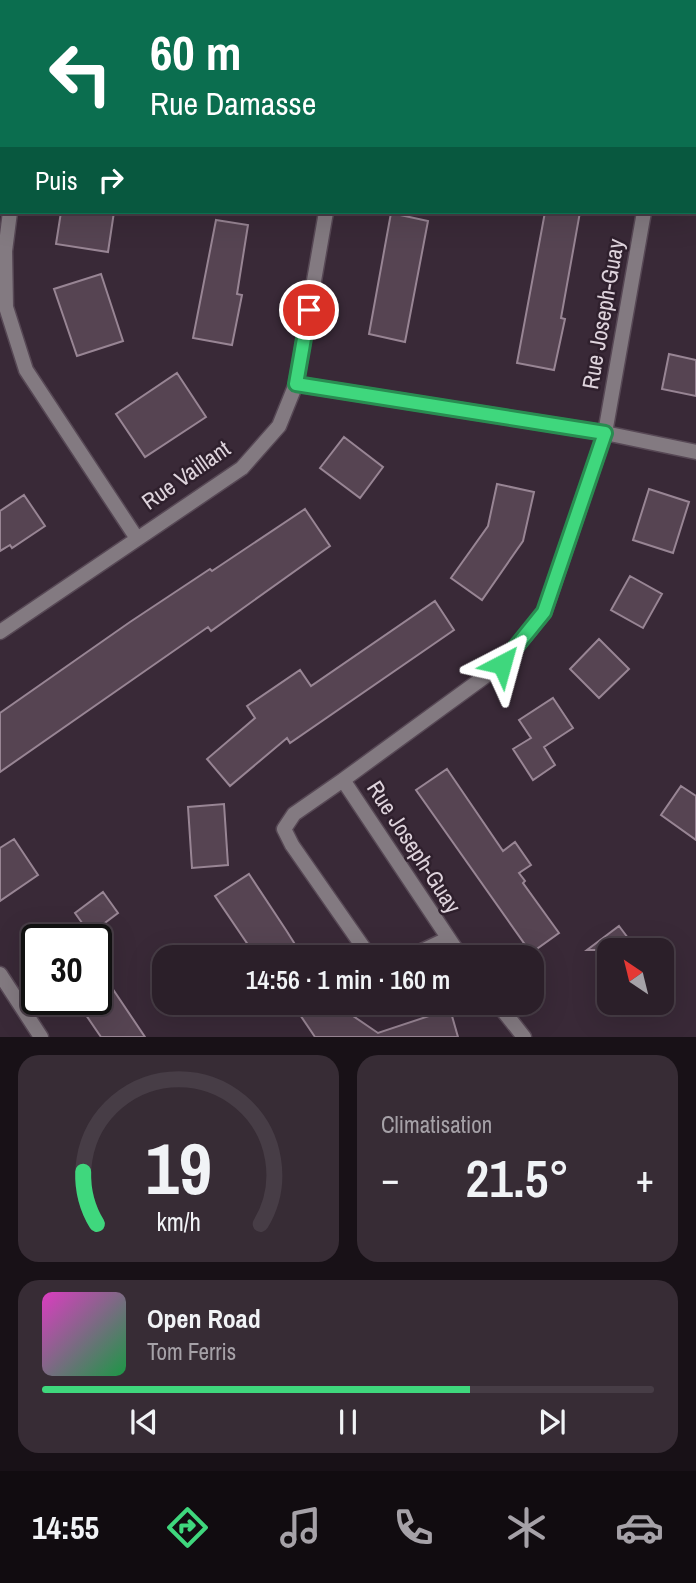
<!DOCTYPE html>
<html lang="fr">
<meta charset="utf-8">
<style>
body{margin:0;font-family:"Archivo Narrow",sans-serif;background:#372c35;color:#f1f3f6;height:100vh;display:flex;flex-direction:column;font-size:26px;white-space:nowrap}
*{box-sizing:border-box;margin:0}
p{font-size:23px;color:#a6a2a8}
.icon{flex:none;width:38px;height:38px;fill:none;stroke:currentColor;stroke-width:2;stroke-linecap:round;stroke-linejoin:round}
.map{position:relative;height:1037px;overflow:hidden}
.side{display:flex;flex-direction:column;gap:18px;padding:18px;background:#181117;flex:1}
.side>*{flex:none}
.guide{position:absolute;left:0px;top:0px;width:696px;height:214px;box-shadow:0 7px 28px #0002,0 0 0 2px #473d46;background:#0b6e4f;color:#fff;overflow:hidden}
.needle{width:46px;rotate:325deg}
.controls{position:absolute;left:597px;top:938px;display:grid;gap:14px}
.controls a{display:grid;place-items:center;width:77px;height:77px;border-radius:14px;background:#2b1f29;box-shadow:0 7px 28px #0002,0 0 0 2px #473d46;font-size:35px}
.speed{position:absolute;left:21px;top:924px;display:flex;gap:14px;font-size:35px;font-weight:700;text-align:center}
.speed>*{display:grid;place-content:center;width:91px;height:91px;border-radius:50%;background:#2b1f29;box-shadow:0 7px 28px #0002,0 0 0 2px #473d46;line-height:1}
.speed .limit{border:4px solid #111;border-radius:10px;background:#fff;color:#111}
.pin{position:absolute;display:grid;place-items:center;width:60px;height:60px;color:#fff;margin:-30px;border:4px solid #fff;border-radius:50%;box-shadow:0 2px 7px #0007}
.me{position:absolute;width:77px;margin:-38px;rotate:39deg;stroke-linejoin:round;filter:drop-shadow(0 0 5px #0008)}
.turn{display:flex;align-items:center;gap:24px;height:147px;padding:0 35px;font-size:32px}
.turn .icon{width:91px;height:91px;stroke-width:2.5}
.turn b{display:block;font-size:49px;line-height:60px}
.then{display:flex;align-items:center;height:66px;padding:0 35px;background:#0003;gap:14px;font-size:26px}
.big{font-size:52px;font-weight:600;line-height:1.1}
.side .card{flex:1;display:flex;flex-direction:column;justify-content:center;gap:10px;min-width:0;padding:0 24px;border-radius:21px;background:#372c35}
.side .dial{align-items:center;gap:0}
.dial svg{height:182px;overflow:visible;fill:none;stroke:#473d46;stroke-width:7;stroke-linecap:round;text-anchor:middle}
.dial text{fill:#f1f3f6;stroke:none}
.song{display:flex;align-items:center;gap:21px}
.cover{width:84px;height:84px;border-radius:10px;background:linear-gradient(135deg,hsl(310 70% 55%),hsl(140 70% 35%))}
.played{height:7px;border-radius:4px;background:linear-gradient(90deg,#3fd77d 70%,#473d46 70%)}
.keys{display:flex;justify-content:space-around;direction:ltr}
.heat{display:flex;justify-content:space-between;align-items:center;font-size:38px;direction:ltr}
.side .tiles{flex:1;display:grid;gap:18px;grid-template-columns:1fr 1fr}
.card:last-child{grid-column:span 2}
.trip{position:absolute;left:152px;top:945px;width:392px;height:70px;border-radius:21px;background:#2b1f29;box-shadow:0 7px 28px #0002,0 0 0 2px #473d46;font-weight:600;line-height:70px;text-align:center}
.menu{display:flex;height:112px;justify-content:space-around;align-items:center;background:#110c10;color:#a6a2a8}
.menu .icon{width:49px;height:49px}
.menu .on{color:#3fd77d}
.menu b{font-size:32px;color:#f1f3f6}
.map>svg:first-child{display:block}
</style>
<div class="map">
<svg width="696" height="1037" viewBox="0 0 696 1037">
<rect width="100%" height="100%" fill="#392937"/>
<!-- building -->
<path fill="#564452" stroke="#988594" stroke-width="2" d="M61,212H114L108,252L56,244Z
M545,212H580L561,318L565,319L554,370L517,363Z
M391,213L428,221L405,342L369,334Z
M216,220L248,225L237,294L242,295L232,345L193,338Z
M101,274L123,341L77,356L54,289Z
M669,354L696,360V396L662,389Z
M177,373L206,417L145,457L116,414Z
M344,437L383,467L360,498L320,468Z
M497,484L534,492L523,541L482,600L451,578L488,526Z
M649,489L689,502L673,553L633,540Z
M24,495L45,526L12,548L10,545L0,551V511Z
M305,509L330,546L211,631L208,627L0,772V713L130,622L210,569L212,571Z
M630,576L662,594L643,628L611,610Z
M435,601L454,630L290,743L287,738L230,786L207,759L255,718L247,706L300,670L311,686Z
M599,639L629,669L599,698L570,669Z
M553,698L573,728L544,747L555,765L533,780L513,749L531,738L519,720Z
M447,769L503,851L515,842L531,865L519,873L525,881L523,883L559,933L531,953L416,790Z
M681,786L696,796V840L661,815Z
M224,804L228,865L192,868L188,807Z
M14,839L38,875L0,901V848Z
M249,874L286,930L303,957H262L257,949L253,952L215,896Z
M103,892L118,913L90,934L75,913Z
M619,926L637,950H587Z
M96,964L145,1037H101L75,999H96Z
M292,1003H334L378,1033L450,1009L458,1037H315Z"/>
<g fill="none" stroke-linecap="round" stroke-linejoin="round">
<defs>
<path id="minor" d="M44,2V0
M362,2V0
M681,2V0
M0,191H2
M10,212L5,251L6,307L26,370L136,537
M296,384L605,433L696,452
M0,632L242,468L279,426L296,384L326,212
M343,780L294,814L284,829L292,845L370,957
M409,957L447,939
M461,957L343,780L502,664L544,613L605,433L644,212
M0,974L41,1037
M497,1003L524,1037"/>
</defs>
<!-- minor casing -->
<use href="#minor" stroke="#574855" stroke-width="17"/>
<!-- minor -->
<use href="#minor" stroke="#837a81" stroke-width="14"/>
</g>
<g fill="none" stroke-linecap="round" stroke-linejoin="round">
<defs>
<path id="route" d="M309,310L296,384L605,433L544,612L502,664"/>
</defs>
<!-- route casing -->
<use href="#route" stroke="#298c51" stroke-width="18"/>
<!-- route -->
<use href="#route" stroke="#3fd77d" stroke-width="12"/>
</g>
<g text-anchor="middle" stroke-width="5" stroke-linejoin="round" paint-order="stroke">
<!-- street labels -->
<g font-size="23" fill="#ded3dc" stroke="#2f202d">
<text transform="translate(603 314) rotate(-80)" y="8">Rue Joseph-Guay</text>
<text transform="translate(186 475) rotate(-35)" y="8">Rue Vaillant</text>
<text transform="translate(414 847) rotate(57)" y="8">Rue Joseph-Guay</text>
</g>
</g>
</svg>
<div class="controls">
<a><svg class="needle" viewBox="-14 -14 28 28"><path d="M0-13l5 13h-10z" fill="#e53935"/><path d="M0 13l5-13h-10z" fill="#a6a2a8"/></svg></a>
</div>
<div class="speed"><div class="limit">30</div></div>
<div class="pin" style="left:309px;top:310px;background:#d93025"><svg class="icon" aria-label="arrive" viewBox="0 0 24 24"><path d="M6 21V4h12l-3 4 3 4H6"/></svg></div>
<svg class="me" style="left:502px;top:664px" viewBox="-20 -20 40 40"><path d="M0-17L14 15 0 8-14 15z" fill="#3fd77d" stroke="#fff" stroke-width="4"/></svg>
<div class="trip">14:56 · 1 min · 160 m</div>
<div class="guide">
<div class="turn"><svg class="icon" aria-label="left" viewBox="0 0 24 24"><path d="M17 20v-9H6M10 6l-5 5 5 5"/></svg><div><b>60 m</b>Rue Damasse</div></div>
<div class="then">Puis<svg class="icon" aria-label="right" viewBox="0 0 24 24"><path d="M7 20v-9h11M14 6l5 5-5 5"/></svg></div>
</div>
</div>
<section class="side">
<div class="tiles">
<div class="card dial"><svg viewBox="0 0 100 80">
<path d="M14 69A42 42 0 1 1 86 69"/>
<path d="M14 69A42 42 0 0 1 8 46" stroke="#3fd77d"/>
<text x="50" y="56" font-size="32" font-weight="700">19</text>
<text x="50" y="72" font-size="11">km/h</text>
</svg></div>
<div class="card"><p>Climatisation</p>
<div class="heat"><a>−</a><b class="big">21.5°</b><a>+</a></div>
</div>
<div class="card">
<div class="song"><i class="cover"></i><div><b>Open Road</b><p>Tom Ferris</p></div></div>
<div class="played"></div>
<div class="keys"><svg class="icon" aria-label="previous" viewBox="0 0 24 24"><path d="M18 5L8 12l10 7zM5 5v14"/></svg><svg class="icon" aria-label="pause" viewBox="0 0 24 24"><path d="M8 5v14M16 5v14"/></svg><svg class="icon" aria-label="next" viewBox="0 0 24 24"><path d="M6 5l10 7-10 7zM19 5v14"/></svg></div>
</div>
</div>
</section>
<nav class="menu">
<b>14:55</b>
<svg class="icon on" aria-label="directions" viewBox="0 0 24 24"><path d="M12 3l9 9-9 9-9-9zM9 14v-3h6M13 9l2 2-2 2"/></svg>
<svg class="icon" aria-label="music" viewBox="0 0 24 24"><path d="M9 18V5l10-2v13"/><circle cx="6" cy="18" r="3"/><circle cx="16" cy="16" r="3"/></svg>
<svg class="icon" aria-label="phone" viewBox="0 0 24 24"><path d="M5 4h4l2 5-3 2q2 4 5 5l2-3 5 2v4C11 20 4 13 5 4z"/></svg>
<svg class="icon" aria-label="climate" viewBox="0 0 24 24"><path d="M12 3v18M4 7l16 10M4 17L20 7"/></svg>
<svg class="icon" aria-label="car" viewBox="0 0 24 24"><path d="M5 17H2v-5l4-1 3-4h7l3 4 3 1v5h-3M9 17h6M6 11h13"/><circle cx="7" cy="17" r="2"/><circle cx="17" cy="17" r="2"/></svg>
</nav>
